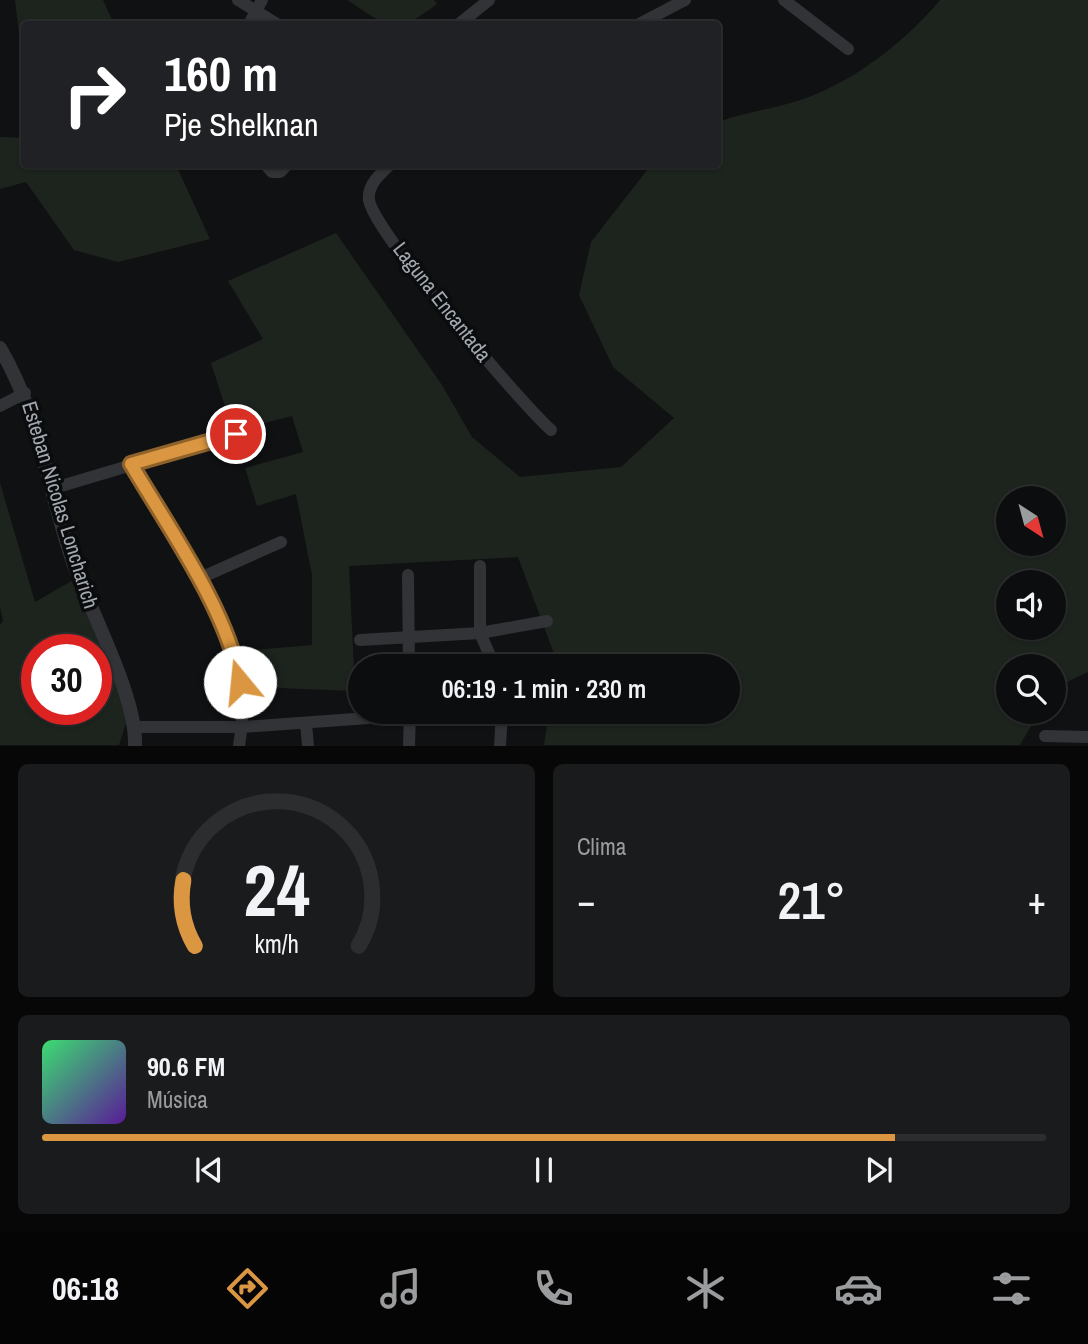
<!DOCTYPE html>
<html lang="es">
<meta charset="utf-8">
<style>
body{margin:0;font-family:"Archivo Narrow",sans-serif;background:#1a1b1c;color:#f1f3f6;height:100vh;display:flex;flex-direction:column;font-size:26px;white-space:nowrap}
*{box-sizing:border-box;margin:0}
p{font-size:23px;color:#9a9c9e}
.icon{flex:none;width:38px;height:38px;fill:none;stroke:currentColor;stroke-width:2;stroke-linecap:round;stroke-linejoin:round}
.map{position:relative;height:746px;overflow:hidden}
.sheet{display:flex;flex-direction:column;gap:18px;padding:18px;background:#070708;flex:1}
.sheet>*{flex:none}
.top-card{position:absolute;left:21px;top:21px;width:700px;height:147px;border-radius:7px;box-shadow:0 2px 5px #0004,0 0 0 2px #2c2d2e;background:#202124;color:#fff;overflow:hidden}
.needle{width:46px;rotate:144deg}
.tools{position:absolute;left:996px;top:486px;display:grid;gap:14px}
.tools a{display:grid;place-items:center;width:70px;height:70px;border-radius:50%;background:#0c0d0e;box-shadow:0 2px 5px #0004,0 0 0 2px #2c2d2e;font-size:35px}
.speed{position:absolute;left:21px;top:634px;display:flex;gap:14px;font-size:35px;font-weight:700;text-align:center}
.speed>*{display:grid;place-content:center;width:91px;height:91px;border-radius:50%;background:#0c0d0e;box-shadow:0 2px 5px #0004,0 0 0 2px #2c2d2e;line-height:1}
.speed .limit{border:10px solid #d22;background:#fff;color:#111}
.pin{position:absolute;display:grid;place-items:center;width:60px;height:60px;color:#fff;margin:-30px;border:4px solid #fff;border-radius:50%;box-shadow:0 2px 7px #0007}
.me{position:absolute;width:77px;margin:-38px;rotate:343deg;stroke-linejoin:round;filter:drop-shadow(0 0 5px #0008)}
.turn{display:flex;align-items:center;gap:24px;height:147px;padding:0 28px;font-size:32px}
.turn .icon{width:91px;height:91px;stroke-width:2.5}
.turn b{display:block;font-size:49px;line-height:60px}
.big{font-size:52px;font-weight:600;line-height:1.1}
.sheet .tile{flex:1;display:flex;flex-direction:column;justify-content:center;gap:10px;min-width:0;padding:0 24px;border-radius:10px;background:#1a1b1c}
.sheet .dial{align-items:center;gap:0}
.dial svg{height:182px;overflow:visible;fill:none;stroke:#2c2d2e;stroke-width:7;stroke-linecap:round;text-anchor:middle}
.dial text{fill:#f1f3f6;stroke:none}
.song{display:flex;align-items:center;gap:21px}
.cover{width:84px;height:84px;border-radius:10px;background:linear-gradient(135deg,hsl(140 70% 55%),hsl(270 70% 35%))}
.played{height:7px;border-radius:4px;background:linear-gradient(90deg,#da9640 85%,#2c2d2e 85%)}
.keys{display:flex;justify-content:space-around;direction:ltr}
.heat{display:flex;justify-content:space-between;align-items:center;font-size:38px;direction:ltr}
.sheet .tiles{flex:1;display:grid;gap:18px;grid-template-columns:1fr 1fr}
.tile:last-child{grid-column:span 2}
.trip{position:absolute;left:348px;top:654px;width:392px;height:70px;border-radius:35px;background:#0c0d0e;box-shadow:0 2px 5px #0004,0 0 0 2px #2c2d2e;font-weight:600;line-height:70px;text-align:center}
.menu{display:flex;height:112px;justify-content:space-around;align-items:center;background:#050506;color:#9a9c9e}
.menu .icon{width:49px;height:49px}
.menu .selected{color:#da9640}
.menu b{font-size:32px;color:#f1f3f6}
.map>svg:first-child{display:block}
</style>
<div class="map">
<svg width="1088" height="746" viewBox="0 0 1088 746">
<rect width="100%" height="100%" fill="#101112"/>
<!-- green -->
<path fill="#1d241e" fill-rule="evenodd" d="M15,0H103L114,24H24V72Z
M347,0H434L437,4C393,37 391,28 347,0Z
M940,0H1088V672L1061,685L1054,693V667H1008V712H1039L1020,745H544L549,712H728V667H555L556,659L518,557L349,566L355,691L254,687L244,651L312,645V575L296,494L257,506L245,468L303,452L292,416L233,431L211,363L263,339L228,281L336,233L442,385L472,437L520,477L621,467L674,418L613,367L579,295L591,242L651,165L718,164V122C751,110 789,107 821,92C866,72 909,37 940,0ZM1008,499H1054V544H1008ZM1008,583H1054V628H1008Z
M0,137L24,138V164L176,165L210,239L118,262L74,250L26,182L0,189Z
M0,483L35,602L75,579L128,717L119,745H0V625L3,621L0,607ZM37,649H96V709H37Z"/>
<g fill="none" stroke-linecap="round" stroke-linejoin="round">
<!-- minor -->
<path stroke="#323336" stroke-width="12" d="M238,0L277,24
M784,0L848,49
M249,24L262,0
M459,24L489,0
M639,24L685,0
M265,164L272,172H280L288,164
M391,164C381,173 367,185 369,200C374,232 521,403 551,430
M0,406L25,393
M131,464C167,525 219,598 237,665C245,691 243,719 239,746
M51,489L236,434
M480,566V633L495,667
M408,575L409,667
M198,579L281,542
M360,640L480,633L547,621
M306,723L308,746
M135,727H242L410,715
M1045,736L1088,737
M409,746L410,712
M500,746L502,712"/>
<!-- tertiary -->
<path stroke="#323336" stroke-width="14" d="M0,348C40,416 48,491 74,565C91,613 137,697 135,746"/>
</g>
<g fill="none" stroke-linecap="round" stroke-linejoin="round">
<defs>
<path id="route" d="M236,434L131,464C168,527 228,611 240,682"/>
</defs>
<!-- route casing -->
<use href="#route" stroke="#8e622a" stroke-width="18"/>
<!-- route -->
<use href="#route" stroke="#da9640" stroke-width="12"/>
</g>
<g text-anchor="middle" stroke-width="7" stroke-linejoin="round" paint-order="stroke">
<!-- street labels -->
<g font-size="21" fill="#a3a9b1" stroke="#0b0c0d">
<text transform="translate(442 302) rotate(52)" y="7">Laguna Encantada</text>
<text transform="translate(60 505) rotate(73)" y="7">Esteban Nicolas Loncharich</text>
</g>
</g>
</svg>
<div class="tools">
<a><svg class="needle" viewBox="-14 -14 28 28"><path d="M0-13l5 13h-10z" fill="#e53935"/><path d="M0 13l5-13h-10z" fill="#9a9c9e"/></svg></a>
<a><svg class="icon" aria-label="sound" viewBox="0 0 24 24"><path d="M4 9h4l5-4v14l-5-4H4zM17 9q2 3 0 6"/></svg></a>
<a><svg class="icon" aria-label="search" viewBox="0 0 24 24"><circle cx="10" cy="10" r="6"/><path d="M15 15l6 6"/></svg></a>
</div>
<div class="speed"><div class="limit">30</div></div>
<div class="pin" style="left:236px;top:434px;background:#d93025"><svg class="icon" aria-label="arrive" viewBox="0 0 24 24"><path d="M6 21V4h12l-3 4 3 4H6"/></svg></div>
<svg class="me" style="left:240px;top:682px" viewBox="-20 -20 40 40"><circle r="19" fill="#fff"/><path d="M0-13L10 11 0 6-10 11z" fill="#da9640"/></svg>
<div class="trip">06:19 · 1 min · 230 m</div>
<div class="top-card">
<div class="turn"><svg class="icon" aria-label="right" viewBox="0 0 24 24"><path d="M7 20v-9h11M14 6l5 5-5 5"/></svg><div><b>160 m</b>Pje Shelknan</div></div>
</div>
</div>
<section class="sheet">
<div class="tiles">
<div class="tile dial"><svg viewBox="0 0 100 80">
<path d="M14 69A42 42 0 1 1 86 69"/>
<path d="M14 69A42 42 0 0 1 9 40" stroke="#da9640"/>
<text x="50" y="56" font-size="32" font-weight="700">24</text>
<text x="50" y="72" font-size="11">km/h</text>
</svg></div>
<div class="tile"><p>Clima</p>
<div class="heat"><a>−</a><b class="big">21°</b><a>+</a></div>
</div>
<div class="tile">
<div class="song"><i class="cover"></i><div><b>90.6 FM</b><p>Música</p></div></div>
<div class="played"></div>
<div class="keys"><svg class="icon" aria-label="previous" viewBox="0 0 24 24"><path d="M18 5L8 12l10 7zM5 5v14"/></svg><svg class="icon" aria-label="pause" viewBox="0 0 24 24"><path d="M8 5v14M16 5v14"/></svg><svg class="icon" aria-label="next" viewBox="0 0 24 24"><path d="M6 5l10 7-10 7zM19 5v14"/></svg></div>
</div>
</div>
</section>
<nav class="menu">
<b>06:18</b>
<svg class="icon selected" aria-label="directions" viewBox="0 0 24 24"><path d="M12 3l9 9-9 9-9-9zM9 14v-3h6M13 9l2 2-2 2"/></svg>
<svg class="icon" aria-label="music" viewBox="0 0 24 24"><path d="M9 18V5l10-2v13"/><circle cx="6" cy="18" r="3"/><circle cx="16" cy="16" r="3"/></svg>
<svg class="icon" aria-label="phone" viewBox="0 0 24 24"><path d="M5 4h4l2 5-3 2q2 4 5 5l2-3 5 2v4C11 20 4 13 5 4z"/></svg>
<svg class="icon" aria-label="climate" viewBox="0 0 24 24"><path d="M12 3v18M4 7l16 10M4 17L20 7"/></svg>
<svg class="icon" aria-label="car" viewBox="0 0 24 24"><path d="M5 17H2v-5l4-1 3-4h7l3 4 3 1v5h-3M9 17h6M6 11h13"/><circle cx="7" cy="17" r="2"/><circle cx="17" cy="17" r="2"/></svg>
<svg class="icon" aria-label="filters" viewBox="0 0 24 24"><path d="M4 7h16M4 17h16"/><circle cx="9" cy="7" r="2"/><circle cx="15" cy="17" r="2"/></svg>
</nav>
